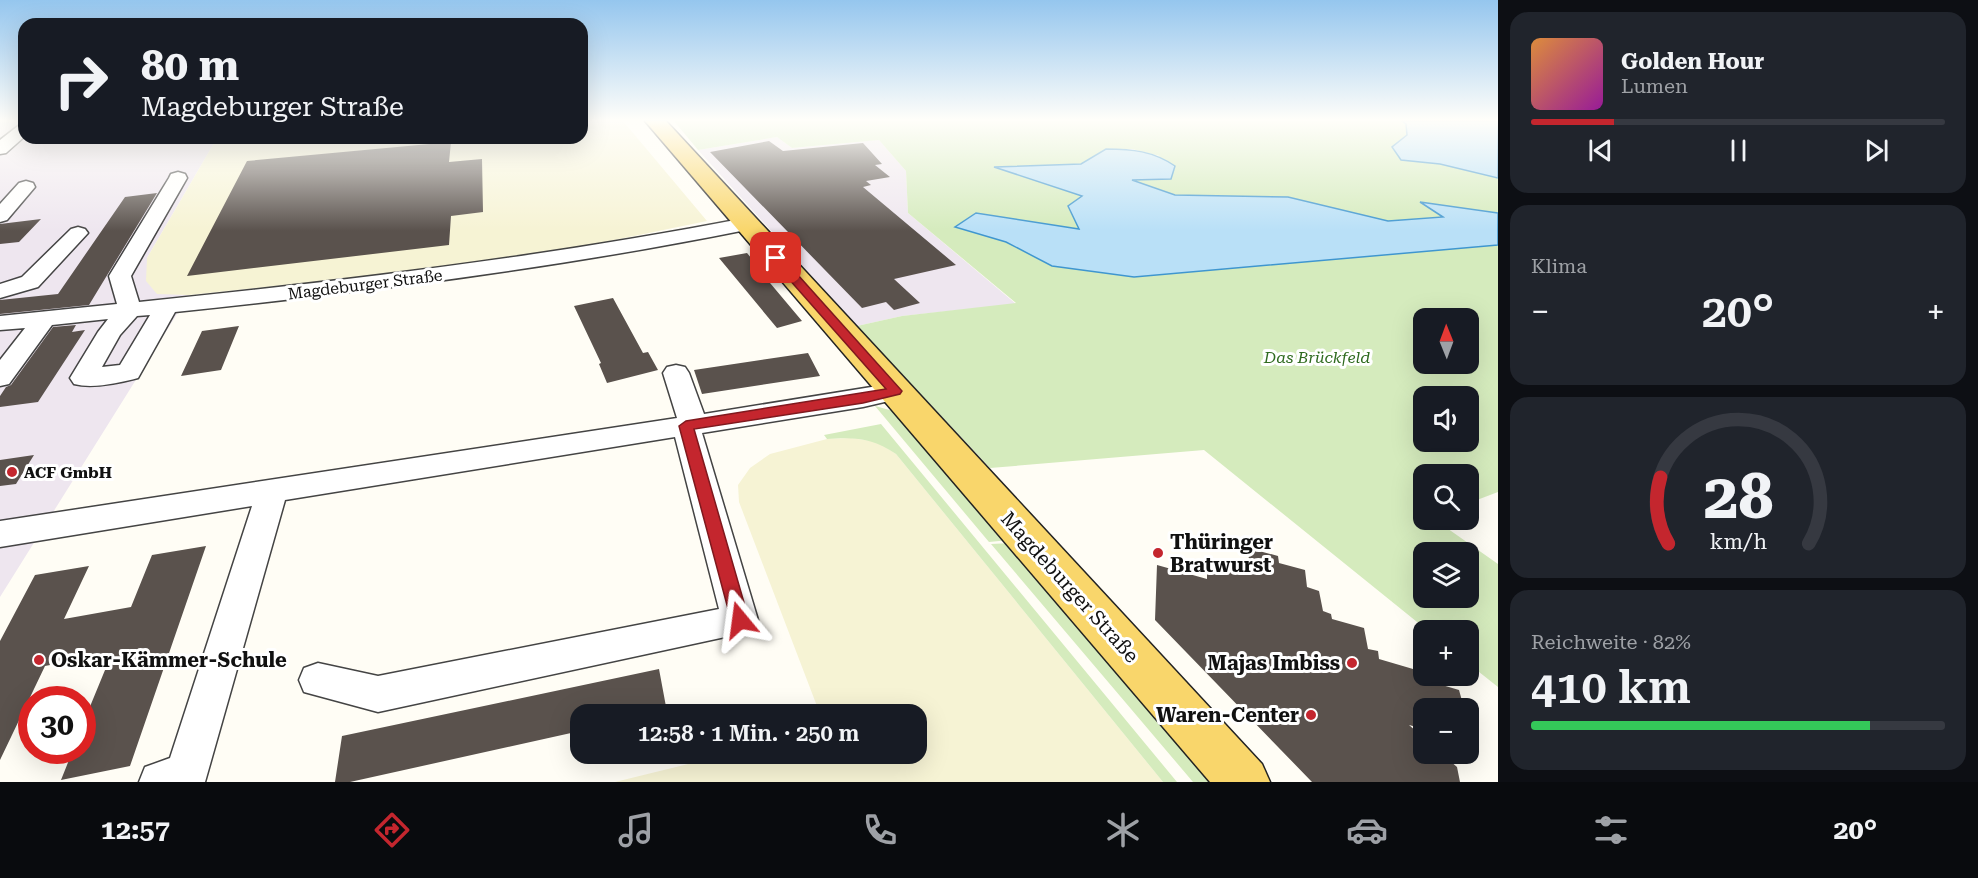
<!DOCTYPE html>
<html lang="de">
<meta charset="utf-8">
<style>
body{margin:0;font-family:"Roboto Serif",serif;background:#20242c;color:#f1f3f6;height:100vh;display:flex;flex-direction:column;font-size:22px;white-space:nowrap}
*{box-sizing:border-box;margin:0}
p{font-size:20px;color:#9ea1a6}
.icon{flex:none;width:33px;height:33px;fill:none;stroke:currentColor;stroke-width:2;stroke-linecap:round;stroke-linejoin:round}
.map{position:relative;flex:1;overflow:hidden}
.drawer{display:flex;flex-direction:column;gap:12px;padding:12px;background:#0d0f14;width:480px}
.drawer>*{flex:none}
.hud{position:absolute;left:18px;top:18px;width:570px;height:126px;border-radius:18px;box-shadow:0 6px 24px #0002;background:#171b24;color:#f1f3f6;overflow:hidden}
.needle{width:39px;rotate:359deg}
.tools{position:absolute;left:1413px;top:308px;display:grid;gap:12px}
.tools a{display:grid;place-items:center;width:66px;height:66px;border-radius:12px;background:#171b24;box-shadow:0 6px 24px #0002;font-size:30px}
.speed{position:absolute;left:18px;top:686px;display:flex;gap:12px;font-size:30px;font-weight:700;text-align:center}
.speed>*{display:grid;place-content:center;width:78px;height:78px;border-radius:50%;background:#171b24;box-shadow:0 6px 24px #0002;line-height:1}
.speed .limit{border:9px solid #d22;background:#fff;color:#111}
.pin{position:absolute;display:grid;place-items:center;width:51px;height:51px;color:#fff;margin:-26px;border-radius:12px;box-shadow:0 3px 9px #0006}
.me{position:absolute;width:66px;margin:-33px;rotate:344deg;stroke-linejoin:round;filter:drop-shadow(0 0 4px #0008)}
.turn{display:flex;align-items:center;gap:21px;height:126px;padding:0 24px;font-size:27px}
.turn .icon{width:78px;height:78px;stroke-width:2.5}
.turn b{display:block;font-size:42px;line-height:51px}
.big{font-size:45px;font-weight:600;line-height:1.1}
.drawer .tile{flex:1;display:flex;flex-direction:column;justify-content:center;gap:9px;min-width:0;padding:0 21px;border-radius:18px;background:#20242c}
.drawer .dial{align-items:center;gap:0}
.dial svg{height:156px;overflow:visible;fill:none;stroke:#363941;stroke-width:7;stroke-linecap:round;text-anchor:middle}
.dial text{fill:#f1f3f6;stroke:none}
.song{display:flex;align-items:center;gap:18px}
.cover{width:72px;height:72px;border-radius:9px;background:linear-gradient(135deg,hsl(30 70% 55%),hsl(300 70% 35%))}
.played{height:6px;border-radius:3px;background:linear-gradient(90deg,#c4262e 20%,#363941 20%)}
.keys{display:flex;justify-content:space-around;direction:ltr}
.heat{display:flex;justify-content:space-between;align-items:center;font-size:33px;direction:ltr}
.charge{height:9px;border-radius:4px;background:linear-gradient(90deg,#34c759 82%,#363941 0)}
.trip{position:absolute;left:570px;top:704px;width:357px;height:60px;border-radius:18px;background:#171b24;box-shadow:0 6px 24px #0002;font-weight:600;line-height:60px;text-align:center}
.menu{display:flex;height:96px;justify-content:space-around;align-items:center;background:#090b0e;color:#9ea1a6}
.menu .icon{width:42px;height:42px}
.menu .selected{color:#c4262e}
.menu b{font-size:27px;color:#f1f3f6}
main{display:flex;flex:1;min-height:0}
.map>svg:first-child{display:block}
</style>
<main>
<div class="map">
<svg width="1498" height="782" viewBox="0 0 1498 782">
<rect width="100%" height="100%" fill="#fffdf5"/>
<!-- industrial -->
<path fill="#eee6ef" d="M0,121H24V138H217L147,258L157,293L189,295L0,597Z
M777,137L792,148L879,140L906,171L908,213L1016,304L902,316L857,326L698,150Z"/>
<!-- farmland -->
<path fill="#f6f3d4" d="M582,121H623L707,221L532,257L461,267L189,295L157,294L146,281L147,258L217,138H582Z
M851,438L878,442L896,454L1163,782H615L733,753H916V714H820L739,502L738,485L750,468L770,454L827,439Z"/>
<!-- green -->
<path fill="#d5ebbd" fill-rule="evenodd" d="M674,121H1402L1406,124L1407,135L1401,160L1440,164L1498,178V213L1421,203L1444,217L1388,221L1288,197L1175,195L1129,179L1160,156L1132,149H1106L1081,164L996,167L1083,196L1080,229L976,213L956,227L1006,242L1052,266L1134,277L1498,245V492L1469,503L1468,474H1424V519H1434L1498,564V687L1469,664L1468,630H1427L1204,450L990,468L857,326L902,316L1016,303L908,213L906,171L879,140L792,148L777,137L698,150ZM1424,318H1468V363H1424ZM1424,396H1468V441H1424ZM1424,552H1468V597H1424Z
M875,406L897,412L1009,540L989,542Z
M881,424L1177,782H1163L896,454C872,438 856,437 827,439L824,435Z
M1012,543L1227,782H1193L991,544Z"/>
<!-- water -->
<path fill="#b9e0f7" stroke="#3f96cf" stroke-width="1.5" d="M1402,121H1498V178L1440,164L1401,160L1392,147L1407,135L1406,124Z
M1106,149C1132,149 1153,151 1175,166L1171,179L1132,180L1175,195L1288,197L1388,221L1443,217L1420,202L1498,213V245L1134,277L1052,266L1006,242L955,227L976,213L1079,229L1068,206L1082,196L994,167L1081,164Z"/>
<!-- building -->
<path fill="#5a524d" d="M769,141L783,151L863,143L882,164L875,165L890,177L866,181L871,185L863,187L956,265L894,279L920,303L894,310L886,302L862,308L710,152Z
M451,142L449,162L482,159L483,212L451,216L449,245L187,276L247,161Z
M157,193L89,305L0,314V300L58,294L125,197Z
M41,219L19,242L0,244V224Z
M747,253L767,277H765L802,321L777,328L719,258Z
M613,298L643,353L648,352L658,370L607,383L599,364L601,363L574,306Z
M76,325L72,332L85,330L38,402L0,407V396L6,387L11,385L53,327Z
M239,326L221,370L181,376L202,331Z
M808,353L820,376L702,394L694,370Z
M34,455L16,484L0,486V460Z
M206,546L130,766L61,780L73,750H82V726L112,653L45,666L0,760V641L35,575L89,566L64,619L131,607L152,555Z
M1248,548L1278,556L1279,563L1305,570L1307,587L1319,591L1323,611L1331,614L1332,619L1364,628L1368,649L1378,651L1379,659L1413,669L1415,677L1459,690L1464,708H1424V729L1409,725L1424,738V753H1441L1457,767L1460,782H1312L1155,620L1157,565L1207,579V563L1250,575Z
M659,669L667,712L658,714H580V731L350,782H335L342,736Z"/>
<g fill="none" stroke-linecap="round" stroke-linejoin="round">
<defs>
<path id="minor" d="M24,124V137L6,153L0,154V140L18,126Z
M178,172L185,174L187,178L131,276L139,302C343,281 545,257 746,218L753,220L756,224L753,228L746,230C557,268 367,292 175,312L138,378C119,383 93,389 74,384L70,378L98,332L108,319L52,325L9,384L0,386V360L25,328L0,330V316L117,304L109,276L169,178L171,174ZM150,315L120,365L102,367L120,335L137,316Z
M26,181L33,183L35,187L7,220L0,222V204L19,183Z
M78,227L85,229L88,233L38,287L0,298V284L22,277L71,229Z
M676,365L685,367L689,373L704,414L896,383L906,385L910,391L906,397L863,407L702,433L758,620L753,631L378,712L304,692L299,680L304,668L318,663L378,676L719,609L675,437L285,500L205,782H139L145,767L170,758L252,506L0,547V521L677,418L663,373L667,367Z"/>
<path id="major" d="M645,121H666L1262,764L1270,782H1210Z"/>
</defs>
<!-- minor casing -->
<use href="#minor" stroke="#444" stroke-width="3"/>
<!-- major casing -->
<use href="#major" stroke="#222" stroke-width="3"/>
<!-- minor -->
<use href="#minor" fill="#fff" fill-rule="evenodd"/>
<!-- major -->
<use href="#major" fill="#f9d66b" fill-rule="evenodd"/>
</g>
<!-- sky -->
<linearGradient id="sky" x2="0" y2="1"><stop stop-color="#95c6ee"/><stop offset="0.52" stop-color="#fffefa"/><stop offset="1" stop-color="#fffefa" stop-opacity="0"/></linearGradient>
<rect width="1498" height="231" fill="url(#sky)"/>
<!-- route -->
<path fill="#c4262e" stroke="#7f191e" stroke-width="1.5" d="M776,254L780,255L902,391L900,394L863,403L694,429L749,620L746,625L740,628L733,625L731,620L679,426L686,421L886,389L772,260V255Z"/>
<!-- markers -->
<g fill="#c4262e" stroke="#fff" stroke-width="2">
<circle cx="12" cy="472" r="6"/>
<circle cx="1158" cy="553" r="6"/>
<circle cx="39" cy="660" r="6"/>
<circle cx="1352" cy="663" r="6"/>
<circle cx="1311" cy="715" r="6"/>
</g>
<g text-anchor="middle" stroke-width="6" stroke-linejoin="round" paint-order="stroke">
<!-- street labels -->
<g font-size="16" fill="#111" stroke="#fff">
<text transform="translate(365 284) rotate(-7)" y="6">Magdeburger Straße</text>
</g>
<!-- park labels -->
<g font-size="16" font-style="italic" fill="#2f6b1f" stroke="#fff">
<text x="1317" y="363">Das Brückfeld</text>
</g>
<!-- poi labels -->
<g font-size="16" font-weight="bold" fill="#111" stroke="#fff" text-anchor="start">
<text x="24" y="478">ACF GmbH</text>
</g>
<!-- near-poi labels -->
<g font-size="20" font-weight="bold" fill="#111" stroke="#fff" text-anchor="start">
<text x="1170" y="549">Thüringer<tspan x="1170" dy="23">Bratwurst</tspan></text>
<text x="51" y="667">Oskar-Kämmer-Schule</text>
<text x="1340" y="670" text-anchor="end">Majas Imbiss</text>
<text x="1299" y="722" text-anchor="end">Waren-Center</text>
</g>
<!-- near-street labels -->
<g font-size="20" fill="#111" stroke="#fff">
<text transform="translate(1070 587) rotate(48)" y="7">Magdeburger Straße</text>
</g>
</g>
</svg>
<div class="tools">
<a><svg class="needle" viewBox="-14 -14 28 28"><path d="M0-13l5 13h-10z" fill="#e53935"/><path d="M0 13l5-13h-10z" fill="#9ea1a6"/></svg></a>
<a><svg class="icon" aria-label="sound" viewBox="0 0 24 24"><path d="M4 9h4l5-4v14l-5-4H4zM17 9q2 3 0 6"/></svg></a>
<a><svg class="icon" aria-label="search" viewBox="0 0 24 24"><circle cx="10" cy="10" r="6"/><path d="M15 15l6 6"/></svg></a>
<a><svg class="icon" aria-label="layers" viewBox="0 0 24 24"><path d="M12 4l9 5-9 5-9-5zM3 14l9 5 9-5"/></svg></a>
<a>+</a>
<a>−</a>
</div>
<div class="speed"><div class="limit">30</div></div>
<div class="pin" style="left:776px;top:258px;background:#d93025"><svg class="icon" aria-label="arrive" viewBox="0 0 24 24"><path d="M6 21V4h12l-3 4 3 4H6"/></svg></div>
<svg class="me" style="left:740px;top:620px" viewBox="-20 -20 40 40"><path d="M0-17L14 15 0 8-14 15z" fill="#c4262e" stroke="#fff" stroke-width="4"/></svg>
<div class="trip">12:58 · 1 Min. · 250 m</div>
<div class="hud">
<div class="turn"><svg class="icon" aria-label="right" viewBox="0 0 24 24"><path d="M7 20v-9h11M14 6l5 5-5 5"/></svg><div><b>80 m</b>Magdeburger Straße</div></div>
</div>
</div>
<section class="drawer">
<div class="tile">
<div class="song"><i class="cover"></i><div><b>Golden Hour</b><p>Lumen</p></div></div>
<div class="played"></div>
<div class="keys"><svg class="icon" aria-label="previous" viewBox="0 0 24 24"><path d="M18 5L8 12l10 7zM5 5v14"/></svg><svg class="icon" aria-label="pause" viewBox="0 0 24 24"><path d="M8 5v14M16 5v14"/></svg><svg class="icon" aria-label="next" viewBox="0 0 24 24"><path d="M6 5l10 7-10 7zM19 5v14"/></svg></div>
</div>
<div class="tile"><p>Klima</p>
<div class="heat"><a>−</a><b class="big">20°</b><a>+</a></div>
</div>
<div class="tile dial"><svg viewBox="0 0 100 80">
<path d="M14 69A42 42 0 1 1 86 69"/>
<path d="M14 69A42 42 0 0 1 10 35" stroke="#c4262e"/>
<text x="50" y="56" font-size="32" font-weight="700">28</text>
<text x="50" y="72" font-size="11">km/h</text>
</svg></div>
<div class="tile"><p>Reichweite · 82%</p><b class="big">410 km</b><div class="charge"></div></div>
</section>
</main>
<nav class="menu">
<b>12:57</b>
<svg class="icon selected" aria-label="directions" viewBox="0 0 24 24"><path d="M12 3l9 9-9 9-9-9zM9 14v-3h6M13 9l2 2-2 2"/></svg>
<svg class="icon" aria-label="music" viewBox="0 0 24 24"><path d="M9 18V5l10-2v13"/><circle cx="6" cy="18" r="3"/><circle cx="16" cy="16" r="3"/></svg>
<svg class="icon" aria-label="phone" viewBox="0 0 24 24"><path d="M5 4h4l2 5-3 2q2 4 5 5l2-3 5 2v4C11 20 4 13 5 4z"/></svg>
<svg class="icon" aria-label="climate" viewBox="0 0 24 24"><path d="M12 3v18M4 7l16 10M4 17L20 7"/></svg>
<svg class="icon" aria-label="car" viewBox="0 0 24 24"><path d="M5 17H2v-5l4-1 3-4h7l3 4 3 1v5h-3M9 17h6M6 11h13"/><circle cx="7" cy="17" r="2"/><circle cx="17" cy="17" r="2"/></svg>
<svg class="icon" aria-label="filters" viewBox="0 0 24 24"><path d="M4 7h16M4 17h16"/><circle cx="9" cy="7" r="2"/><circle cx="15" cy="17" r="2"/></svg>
<b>20°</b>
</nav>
